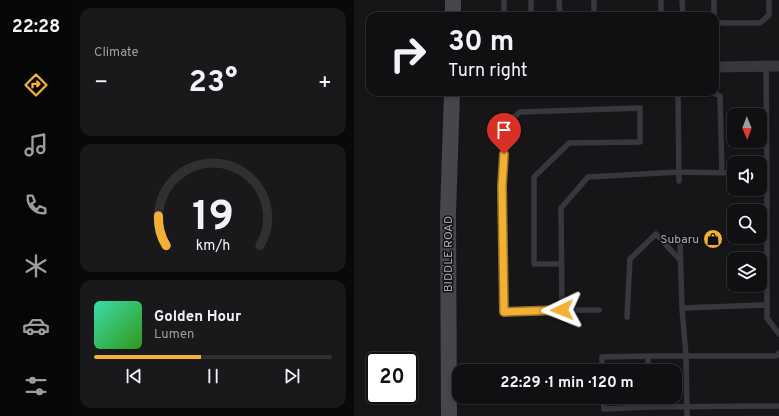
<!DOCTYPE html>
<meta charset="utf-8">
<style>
body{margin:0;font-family:Overpass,sans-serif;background:#19191b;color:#f1f3f6;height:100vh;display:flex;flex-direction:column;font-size:15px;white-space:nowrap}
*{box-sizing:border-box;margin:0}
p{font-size:13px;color:#9c9d9f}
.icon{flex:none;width:22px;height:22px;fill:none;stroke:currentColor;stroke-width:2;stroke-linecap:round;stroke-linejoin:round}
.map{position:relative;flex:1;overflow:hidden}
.sheet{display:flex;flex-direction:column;gap:8px;padding:8px;background:#09090a;width:282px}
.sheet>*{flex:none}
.guide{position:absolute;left:12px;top:12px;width:353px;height:84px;border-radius:12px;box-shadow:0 2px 6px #0003,0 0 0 1px #303032;background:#101012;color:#f1f3f6;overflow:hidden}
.needle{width:26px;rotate:179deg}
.fabs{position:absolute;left:373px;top:108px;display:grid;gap:8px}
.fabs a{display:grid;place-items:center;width:40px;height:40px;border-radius:8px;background:#101012;box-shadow:0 2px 6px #0003,0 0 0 1px #303032;font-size:20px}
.speed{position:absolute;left:12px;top:352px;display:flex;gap:8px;font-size:20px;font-weight:700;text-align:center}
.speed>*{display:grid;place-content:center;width:52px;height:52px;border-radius:50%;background:#101012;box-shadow:0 2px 6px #0003,0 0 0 1px #303032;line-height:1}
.speed .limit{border:2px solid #111;border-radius:6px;background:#fff;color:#111}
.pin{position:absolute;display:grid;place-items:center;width:34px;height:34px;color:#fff;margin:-41px -17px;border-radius:50% 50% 50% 0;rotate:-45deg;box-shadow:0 0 4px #0007}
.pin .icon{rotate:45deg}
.me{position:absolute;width:44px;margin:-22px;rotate:268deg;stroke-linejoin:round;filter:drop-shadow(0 0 3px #0008)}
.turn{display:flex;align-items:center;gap:14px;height:84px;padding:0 16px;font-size:18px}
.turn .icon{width:52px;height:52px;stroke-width:2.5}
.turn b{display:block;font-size:28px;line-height:34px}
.big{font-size:30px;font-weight:700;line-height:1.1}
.sheet .widget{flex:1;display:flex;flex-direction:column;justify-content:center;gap:6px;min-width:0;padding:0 14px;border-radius:12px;background:#19191b}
.sheet .dial{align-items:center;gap:0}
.dial svg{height:104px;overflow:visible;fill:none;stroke:#303032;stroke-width:7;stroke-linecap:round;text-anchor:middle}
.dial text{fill:#f1f3f6;stroke:none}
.song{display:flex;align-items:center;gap:12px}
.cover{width:48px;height:48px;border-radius:6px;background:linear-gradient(135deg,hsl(160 70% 55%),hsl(110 70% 35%))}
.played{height:4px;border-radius:2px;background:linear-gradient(90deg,#f2b134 45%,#303032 45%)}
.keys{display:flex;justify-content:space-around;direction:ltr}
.heat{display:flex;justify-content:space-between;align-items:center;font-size:22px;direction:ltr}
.trip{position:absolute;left:98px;top:364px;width:230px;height:40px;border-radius:12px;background:#101012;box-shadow:0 2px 6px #0003,0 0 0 1px #303032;font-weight:700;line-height:40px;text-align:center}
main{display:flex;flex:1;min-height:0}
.tabs{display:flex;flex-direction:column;width:72px;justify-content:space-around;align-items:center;background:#060607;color:#9c9d9f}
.tabs .icon{width:28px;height:28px}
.tabs .on{color:#f2b134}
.tabs b{font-size:18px;color:#f1f3f6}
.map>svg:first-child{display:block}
</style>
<main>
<nav class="tabs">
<b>22:28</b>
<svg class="icon on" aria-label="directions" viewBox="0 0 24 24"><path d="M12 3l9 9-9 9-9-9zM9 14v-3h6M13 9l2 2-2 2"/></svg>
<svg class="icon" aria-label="music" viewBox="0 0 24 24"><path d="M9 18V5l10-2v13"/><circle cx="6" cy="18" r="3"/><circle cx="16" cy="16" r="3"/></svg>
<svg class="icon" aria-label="phone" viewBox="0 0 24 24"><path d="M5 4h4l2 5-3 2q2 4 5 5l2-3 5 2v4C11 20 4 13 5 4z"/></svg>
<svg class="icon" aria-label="climate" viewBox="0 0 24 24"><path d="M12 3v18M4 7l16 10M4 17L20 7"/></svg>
<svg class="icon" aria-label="car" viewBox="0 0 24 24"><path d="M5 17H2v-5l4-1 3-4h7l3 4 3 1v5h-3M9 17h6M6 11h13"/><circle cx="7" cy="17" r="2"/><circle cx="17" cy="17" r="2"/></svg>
<svg class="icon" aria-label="filters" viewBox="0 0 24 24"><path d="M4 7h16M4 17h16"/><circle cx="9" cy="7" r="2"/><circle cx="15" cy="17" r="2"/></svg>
</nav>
<section class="sheet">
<div class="widget"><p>Climate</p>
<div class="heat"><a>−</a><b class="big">23°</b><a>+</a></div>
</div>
<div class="widget dial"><svg viewBox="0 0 100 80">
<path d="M14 69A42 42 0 1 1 86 69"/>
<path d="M14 69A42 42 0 0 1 8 46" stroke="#f2b134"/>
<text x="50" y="56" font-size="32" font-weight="700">19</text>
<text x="50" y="72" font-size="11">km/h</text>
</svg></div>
<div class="widget">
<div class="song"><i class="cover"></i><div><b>Golden Hour</b><p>Lumen</p></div></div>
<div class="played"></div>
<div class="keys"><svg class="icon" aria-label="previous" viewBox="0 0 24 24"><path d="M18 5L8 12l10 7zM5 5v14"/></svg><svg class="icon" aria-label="pause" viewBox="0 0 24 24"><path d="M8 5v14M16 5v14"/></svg><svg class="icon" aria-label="next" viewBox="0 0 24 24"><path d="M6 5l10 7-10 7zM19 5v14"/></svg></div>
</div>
</section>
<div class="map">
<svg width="425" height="416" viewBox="0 0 425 416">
<rect width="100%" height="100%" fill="#161618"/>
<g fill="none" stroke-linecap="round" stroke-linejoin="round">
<!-- lane -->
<path stroke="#37383d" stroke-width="5.5" d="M177,0V16
M205,0L206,16
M240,0V16
M328,0L329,16
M360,0V16
M150,16V0
M307,16V0
M361,23H406L415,15V0
M324,92L325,181
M357,92L366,96L368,173
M324,93L333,92
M406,173H413L412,66
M413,173V318L425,334
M326,242L328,308
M208,264H180V177L215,143L286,142V108L166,112L153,123L148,186L150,312L208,310L207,208L234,177L325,172L380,173
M208,310H245
M273,317L276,259L302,234L326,260
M248,371V357L294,356
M294,371V356H422L425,353
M249,397L250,409L295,407
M295,397V407L425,406
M333,416L332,356L328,308L413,305"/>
<!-- street -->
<path stroke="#37383d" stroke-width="11" d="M361,67L425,66"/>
<!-- secondary -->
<path stroke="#45474d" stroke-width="16" d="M99,16V0
M95,416L94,213L98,92"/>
</g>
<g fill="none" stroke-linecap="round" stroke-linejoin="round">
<defs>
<path id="route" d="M150,154L148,186L150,312L208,310"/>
</defs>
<!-- route casing -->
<use href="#route" stroke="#9d7322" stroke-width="10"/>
<!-- route -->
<use href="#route" stroke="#f2b134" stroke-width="7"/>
</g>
<!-- icons -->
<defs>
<symbol id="shop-disc" viewBox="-11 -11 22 22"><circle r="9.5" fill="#f2b134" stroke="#111113"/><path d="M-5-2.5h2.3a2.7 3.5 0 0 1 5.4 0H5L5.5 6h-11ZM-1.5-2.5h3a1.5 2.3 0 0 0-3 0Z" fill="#111"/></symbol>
</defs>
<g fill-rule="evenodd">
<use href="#shop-disc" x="348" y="228" width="22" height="22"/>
</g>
<g text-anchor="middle" stroke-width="3" stroke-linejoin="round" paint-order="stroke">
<!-- poi labels -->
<g font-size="12" fill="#a8adb8" stroke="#111113" text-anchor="end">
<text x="345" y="243">Subaru</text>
</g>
<!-- street labels -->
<g font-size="12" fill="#a8adb8" stroke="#111113">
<text transform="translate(94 254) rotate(-90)" y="4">BIDDLE ROAD</text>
</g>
</g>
</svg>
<div class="fabs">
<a><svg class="needle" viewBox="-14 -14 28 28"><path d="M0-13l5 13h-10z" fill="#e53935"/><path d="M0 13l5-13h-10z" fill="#9c9d9f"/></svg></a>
<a><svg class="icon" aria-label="sound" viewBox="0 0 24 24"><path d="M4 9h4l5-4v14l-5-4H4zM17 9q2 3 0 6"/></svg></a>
<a><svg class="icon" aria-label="search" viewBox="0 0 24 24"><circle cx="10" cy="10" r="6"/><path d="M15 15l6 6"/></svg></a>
<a><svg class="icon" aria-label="layers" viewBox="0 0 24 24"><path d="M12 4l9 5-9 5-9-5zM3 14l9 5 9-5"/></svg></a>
</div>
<div class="speed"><div class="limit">20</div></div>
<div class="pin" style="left:150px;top:154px;background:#d93025"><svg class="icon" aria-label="arrive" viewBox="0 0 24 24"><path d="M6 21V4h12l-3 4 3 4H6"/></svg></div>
<svg class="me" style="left:208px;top:310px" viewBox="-20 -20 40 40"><path d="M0-17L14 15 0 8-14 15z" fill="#f2b134" stroke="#fff" stroke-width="4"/></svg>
<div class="trip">22:29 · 1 min · 120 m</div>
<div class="guide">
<div class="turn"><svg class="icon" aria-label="right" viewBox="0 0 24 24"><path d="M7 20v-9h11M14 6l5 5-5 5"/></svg><div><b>30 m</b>Turn right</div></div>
</div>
</div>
</main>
